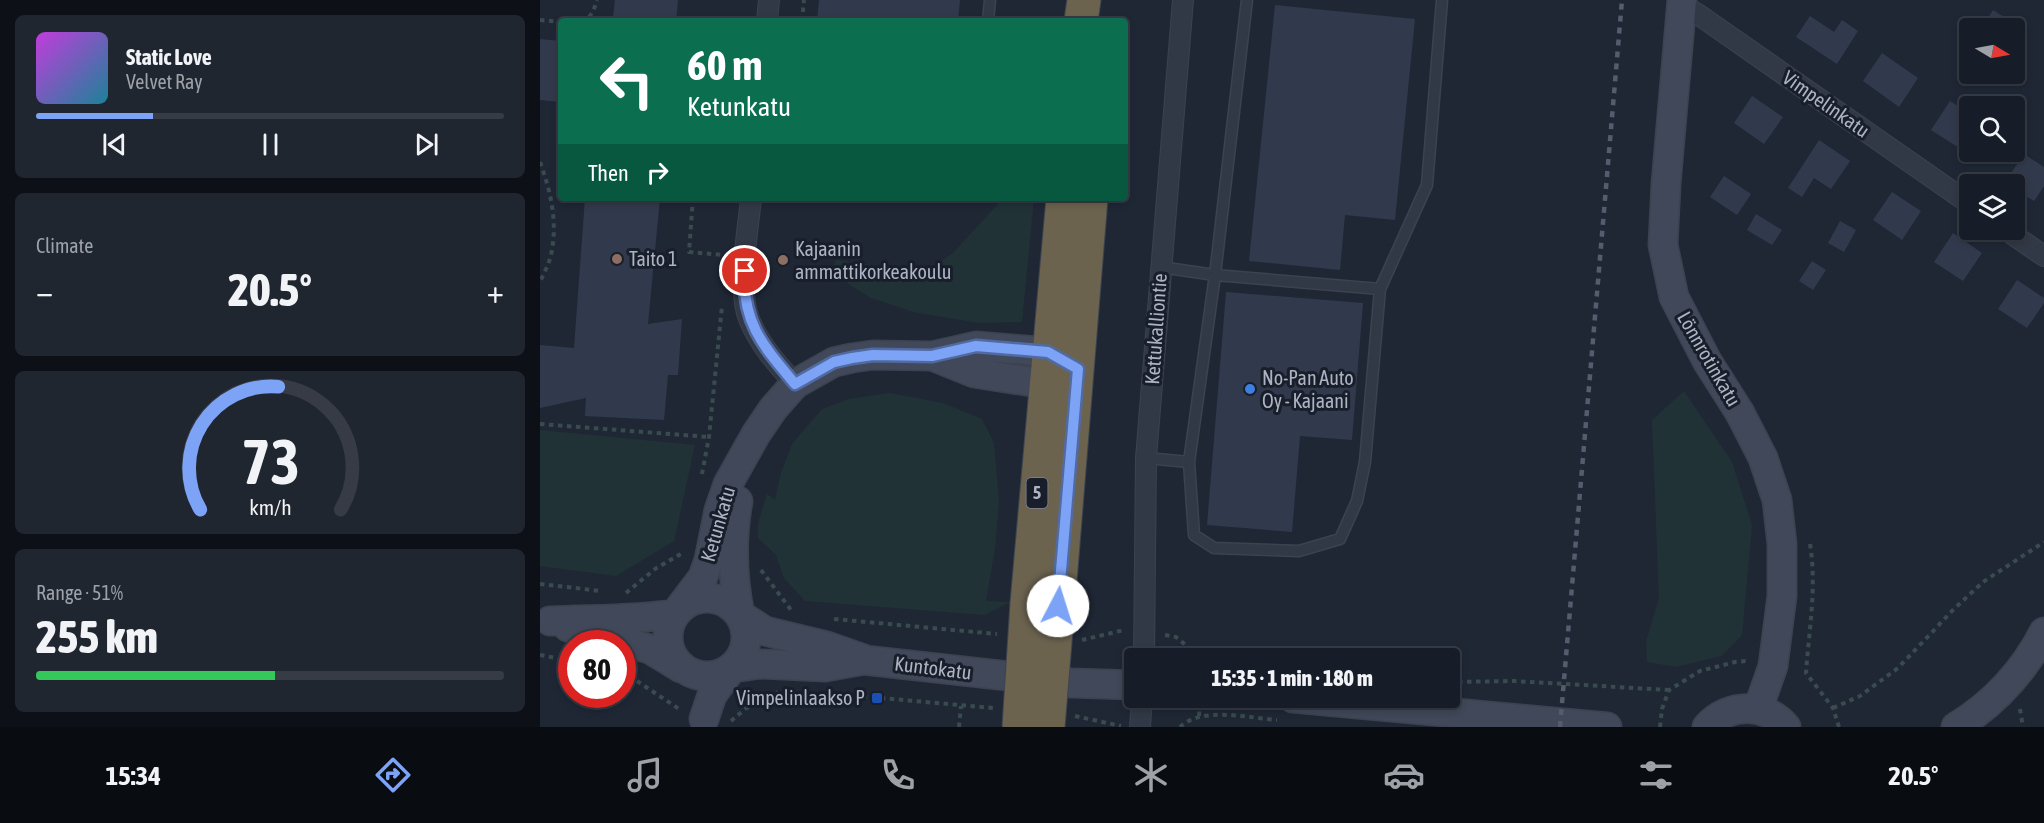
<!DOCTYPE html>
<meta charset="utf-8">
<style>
body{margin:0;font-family:"Asap Condensed",sans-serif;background:#202630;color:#f1f3f6;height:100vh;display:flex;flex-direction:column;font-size:22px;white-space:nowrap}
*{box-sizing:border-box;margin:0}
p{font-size:20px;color:#9ea2a8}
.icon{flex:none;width:33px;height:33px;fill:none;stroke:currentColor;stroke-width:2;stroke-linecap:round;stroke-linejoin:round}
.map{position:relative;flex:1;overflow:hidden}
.details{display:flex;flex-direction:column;gap:15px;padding:15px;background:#0d1016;width:540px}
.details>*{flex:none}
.guide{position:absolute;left:18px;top:18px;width:570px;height:183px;border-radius:6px;box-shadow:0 3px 9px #0003,0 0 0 2px #363b45;background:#0b6e4f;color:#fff;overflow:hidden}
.needle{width:39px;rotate:100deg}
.fabs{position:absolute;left:1419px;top:18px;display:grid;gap:12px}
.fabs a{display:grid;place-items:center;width:66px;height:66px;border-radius:6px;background:#171d28;box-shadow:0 3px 9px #0003,0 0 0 2px #363b45;font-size:30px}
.speed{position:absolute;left:18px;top:630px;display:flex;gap:12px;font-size:30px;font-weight:700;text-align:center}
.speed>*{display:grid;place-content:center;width:78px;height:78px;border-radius:50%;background:#171d28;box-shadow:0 3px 9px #0003,0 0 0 2px #363b45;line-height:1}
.speed .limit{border:9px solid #d22;background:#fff;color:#111}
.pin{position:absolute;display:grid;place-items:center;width:51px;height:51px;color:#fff;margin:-26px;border:3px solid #fff;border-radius:50%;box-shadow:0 2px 6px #0007}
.me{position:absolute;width:66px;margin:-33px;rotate:5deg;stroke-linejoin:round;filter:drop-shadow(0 0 4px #0008)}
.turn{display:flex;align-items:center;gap:21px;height:126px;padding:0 30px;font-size:27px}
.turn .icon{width:78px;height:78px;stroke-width:2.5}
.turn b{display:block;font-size:42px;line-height:51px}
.then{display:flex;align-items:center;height:57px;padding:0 30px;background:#0003;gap:12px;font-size:22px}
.big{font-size:45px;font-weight:800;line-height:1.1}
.details .tile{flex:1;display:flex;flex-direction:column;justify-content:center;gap:9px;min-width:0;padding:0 21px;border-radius:9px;background:#202630}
.details .dial{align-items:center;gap:0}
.dial svg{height:156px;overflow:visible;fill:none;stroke:#363b45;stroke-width:7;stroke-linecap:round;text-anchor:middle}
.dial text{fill:#f1f3f6;stroke:none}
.song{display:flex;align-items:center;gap:18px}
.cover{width:72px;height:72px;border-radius:9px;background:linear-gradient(135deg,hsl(290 70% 55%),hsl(190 70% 35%))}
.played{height:6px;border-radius:3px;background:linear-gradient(90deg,#7da3f7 25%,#363b45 25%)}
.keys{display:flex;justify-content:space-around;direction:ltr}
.heat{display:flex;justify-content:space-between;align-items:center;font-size:33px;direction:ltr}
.charge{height:9px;border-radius:4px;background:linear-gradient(90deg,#34c759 51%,#363b45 0)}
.trip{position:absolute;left:584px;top:648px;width:336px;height:60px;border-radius:6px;background:#171d28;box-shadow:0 3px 9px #0003,0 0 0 2px #363b45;font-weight:800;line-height:60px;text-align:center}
.tab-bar{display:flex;height:96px;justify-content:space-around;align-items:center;background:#090c10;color:#9ea2a8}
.tab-bar .icon{width:42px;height:42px}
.tab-bar .active{color:#7da3f7}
.tab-bar b{font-size:27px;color:#f1f3f6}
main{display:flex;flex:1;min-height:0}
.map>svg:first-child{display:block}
</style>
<main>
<section class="details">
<div class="tile">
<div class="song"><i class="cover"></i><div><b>Static Love</b><p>Velvet Ray</p></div></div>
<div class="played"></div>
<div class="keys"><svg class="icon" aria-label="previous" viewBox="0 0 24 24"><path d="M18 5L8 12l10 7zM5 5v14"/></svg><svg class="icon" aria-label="pause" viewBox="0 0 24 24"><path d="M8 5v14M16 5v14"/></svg><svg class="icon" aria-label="next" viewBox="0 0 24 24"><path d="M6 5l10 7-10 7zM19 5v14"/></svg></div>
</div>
<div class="tile"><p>Climate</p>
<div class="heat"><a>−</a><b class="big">20.5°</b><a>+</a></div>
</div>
<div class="tile dial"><svg viewBox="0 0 100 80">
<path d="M14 69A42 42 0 1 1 86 69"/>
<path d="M14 69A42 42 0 0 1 54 6" stroke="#7da3f7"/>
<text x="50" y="56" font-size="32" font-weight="700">73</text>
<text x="50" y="72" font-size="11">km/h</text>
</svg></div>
<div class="tile"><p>Range · 51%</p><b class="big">255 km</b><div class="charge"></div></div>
</section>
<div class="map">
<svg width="1504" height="727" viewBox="0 0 1504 727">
<rect width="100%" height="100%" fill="#1f2735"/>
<!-- green -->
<path fill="#213236" d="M461,198H494L482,322L439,323L373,312L329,297L301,279L293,269L296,260L373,271L393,267L413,253L459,203Z
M1144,391L1192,462L1212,525L1202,635L1181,656L1136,667L1107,662L1106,642L1119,598L1112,420Z
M350,393L403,403L442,419L454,443L459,502L455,548L446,601L470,602L445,615L265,601L244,578L236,555L218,538V523L227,494L235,500L241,473L252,444L282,409L309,399Z
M0,430L155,445L134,541L76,576L0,566Z"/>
<!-- building -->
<path fill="#313a4c" d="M75,0H138L136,21H90V19L73,17Z
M279,0H420L418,21H277Z
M735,5L875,19L855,220L805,215L800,270L709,261Z
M1453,10L1484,30L1474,45V28H1442Z
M1270,16L1294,32L1302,20L1318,31L1297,64L1256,37Z
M0,39L21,41V102L0,100Z
M1342,53L1378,78L1359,107L1323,81Z
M1212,96L1243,117L1224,144L1194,123Z
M1410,101L1430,114V135L1421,149L1391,130Z
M1279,140L1310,161L1291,189L1274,178L1262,197L1248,188Z
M1484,154L1504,167V186L1494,201L1474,189V184L1465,182Z
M1184,176L1211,194L1197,215L1170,197Z
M1352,192L1381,211L1362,240L1333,220Z
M45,198H120L108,324L142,319L138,375H128L124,420L45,416L46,398L0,408V345L34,348Z
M1216,214L1242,230L1232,245L1207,230Z
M1300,221L1316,230L1304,252L1288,243Z
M1413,233L1442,253L1423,281L1394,262Z
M1272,261L1286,270L1273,290L1259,281Z
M1477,280L1504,298V303L1487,328L1458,309Z
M686,292L823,303L812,440L760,436L752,532L667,525Z"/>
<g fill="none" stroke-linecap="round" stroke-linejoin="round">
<defs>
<path id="lane" d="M448,21L450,0
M620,267L675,275L840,289
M606,458L649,462L654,535L674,548L759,551L800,539L817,501L825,462L840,289L887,185L902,0
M649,462L675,275L707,0"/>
<path id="street" d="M1142,5L1159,15L1430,204
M227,21L229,0
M211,198C208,231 197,289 209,319C219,344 237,364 255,384
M1466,230L1504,256
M604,658L606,458L643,0
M600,727L602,698"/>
<path id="secondary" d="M1142,0L1126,184L1123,245L1134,297L1167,361L1200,413L1223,458L1237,500L1242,544V596L1233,666L1218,709
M392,356L434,373L506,384L525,375
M198,501C191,540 192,576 200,615L225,631L287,646L324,659
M128 637a39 39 0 1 1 78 0a39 39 0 1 1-78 0Z
M10,621C51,619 94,620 135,614L163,577L169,560L179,510L188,484L216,434L233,409L255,384L294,362L312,358L333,355L392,356L436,346L509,352L528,363
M28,627L110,649L141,668
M753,698L1067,727
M164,719L172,695L192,668L220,664L285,667L324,660L531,683L594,685
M1167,727C1188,703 1225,702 1246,727
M1416,727C1453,704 1484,671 1504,632"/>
<path id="highway" d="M541,21L544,0
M487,603L523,198
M518,606L551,198"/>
</defs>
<!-- lane casing -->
<use href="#lane" stroke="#3c424f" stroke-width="13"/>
<!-- street casing -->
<use href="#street" stroke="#3c424f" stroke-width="22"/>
<!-- secondary casing -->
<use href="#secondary" stroke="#3c424f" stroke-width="31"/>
<!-- highway casing -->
<use href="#highway" stroke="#3d4350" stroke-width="35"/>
<!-- path -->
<path stroke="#394b4f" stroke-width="4" stroke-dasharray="4.5 4.5" stroke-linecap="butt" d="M0,20L21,22
M41,21C52,18 54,9 57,0
M262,21L264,0
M0,162C11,192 18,223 11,255C9,264 4,273 0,282
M153,198L149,252L183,255
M0,424L169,437
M162,474L169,437L182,306
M1270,544C1277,587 1269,630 1266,673L1293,708L1299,727
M221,570L251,610
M0,584L61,591
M86,593L115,569L144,552
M294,619L457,634
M625,635L636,637L661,658
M542,640L584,630
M0,655L32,661
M82,671L139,709
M909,682L974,681L1129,690
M296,694L453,708
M1293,708L1320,696L1358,668L1414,609L1443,582L1504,542
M1480,709L1483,727
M535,716L581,726
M659,716L660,698
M191,721L205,709L238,692
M419,727L421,706
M640,727C662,706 709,718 737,720
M1120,727L1122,709L1129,690L1160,671L1195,662L1207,661"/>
<!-- lane -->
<use href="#lane" stroke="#323946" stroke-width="10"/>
<!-- street -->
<use href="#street" stroke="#323946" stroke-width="20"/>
<!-- secondary -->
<use href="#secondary" stroke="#404859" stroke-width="28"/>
<!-- highway -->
<use href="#highway" stroke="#6c634f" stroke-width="33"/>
<!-- rail -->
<path stroke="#545c6d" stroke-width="4.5" stroke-dasharray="6 6" stroke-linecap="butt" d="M1020,727L1082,0"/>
<defs>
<path id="highway-bridge" d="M479,727L487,603
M508,727L518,606"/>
</defs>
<!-- highway-bridge casing -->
<use href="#highway-bridge" stroke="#3d4350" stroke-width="35" stroke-linecap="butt"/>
<!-- highway-bridge -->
<use href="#highway-bridge" stroke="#6c634f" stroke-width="33"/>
</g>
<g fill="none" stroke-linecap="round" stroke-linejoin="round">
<defs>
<path id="route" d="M205,271C201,322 224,347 255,384L294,362L312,358L333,355L392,356L436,346L508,352L538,369L518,606"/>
</defs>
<!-- route casing -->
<use href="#route" stroke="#516aa1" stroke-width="15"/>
<!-- route -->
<use href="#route" stroke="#7da3f7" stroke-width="10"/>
</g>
<!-- markers -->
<g fill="#8d6e63" stroke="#181e2a" stroke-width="2">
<circle cx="77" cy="259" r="6"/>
<circle cx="243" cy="260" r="6"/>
</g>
<circle fill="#3f7fe0" stroke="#181e2a" stroke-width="2" cx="710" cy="389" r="6"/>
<rect fill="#1a4fb4" stroke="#181e2a" stroke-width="2" x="331" y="692" width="12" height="12" rx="3"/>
<g text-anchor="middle" stroke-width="6" stroke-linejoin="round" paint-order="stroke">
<!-- shield labels -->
<rect fill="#181e2a" stroke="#808695" stroke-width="1.5" x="486.5" y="478" width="21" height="30" rx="4.5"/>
<g font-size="18" font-weight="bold" fill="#acb3c3">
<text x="497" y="499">5</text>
</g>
<!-- street labels -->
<g font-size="20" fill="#acb3c3" stroke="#181e2a">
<text transform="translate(1286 104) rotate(35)" y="7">Vimpelinkatu</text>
<text transform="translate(616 329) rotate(-86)" y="7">Kettukalliontie</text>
<text transform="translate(1169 359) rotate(60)" y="7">Lönnrotinkatu</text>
<text transform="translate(178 524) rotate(-74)" y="7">Ketunkatu</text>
<text transform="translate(393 668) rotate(7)" y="7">Kuntokatu</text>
</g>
<!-- poi labels -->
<g font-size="20" fill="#acb3c3" stroke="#181e2a" text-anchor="start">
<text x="255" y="256">Kajaanin<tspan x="255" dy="23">ammattikorkeakoulu</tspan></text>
<text x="89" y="266">Taito 1</text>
<text x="722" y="385">No-Pan Auto<tspan x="722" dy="23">Oy - Kajaani</tspan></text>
<text x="325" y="705" text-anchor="end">Vimpelinlaakso P</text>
</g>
</g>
</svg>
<div class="fabs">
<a><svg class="needle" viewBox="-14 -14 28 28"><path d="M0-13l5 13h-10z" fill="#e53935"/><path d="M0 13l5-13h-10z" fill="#9ea2a8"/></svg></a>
<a><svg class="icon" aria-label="search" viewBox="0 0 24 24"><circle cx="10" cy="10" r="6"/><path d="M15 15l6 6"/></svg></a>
<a><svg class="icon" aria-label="layers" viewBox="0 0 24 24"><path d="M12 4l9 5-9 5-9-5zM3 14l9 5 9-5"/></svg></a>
</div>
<div class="speed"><div class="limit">80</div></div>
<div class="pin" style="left:205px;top:271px;background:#d93025"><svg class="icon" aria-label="arrive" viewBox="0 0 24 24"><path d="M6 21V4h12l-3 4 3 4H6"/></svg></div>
<svg class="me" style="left:518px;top:606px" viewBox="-20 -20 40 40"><circle r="19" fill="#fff"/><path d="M0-13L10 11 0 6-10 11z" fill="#7da3f7"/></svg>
<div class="trip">15:35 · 1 min · 180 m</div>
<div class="guide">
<div class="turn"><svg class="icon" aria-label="left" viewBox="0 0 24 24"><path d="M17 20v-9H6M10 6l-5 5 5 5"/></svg><div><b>60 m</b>Ketunkatu</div></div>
<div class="then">Then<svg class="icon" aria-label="right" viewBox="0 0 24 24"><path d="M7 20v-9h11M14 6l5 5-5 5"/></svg></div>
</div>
</div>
</main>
<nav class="tab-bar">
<b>15:34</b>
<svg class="icon active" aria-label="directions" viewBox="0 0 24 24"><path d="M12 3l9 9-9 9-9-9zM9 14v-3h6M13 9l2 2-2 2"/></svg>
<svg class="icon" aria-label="music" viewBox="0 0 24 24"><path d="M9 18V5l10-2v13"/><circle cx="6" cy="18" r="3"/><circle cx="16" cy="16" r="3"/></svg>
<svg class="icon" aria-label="phone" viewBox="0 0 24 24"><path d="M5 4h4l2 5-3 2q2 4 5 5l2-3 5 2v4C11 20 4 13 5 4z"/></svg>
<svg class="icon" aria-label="climate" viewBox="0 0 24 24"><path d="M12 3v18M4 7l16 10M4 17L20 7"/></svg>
<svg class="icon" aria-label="car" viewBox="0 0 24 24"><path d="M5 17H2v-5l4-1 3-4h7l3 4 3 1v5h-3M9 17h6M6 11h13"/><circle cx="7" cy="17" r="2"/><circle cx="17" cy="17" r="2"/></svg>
<svg class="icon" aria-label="filters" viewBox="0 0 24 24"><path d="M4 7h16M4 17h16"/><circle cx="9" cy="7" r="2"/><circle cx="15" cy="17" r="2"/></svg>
<b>20.5°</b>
</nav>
